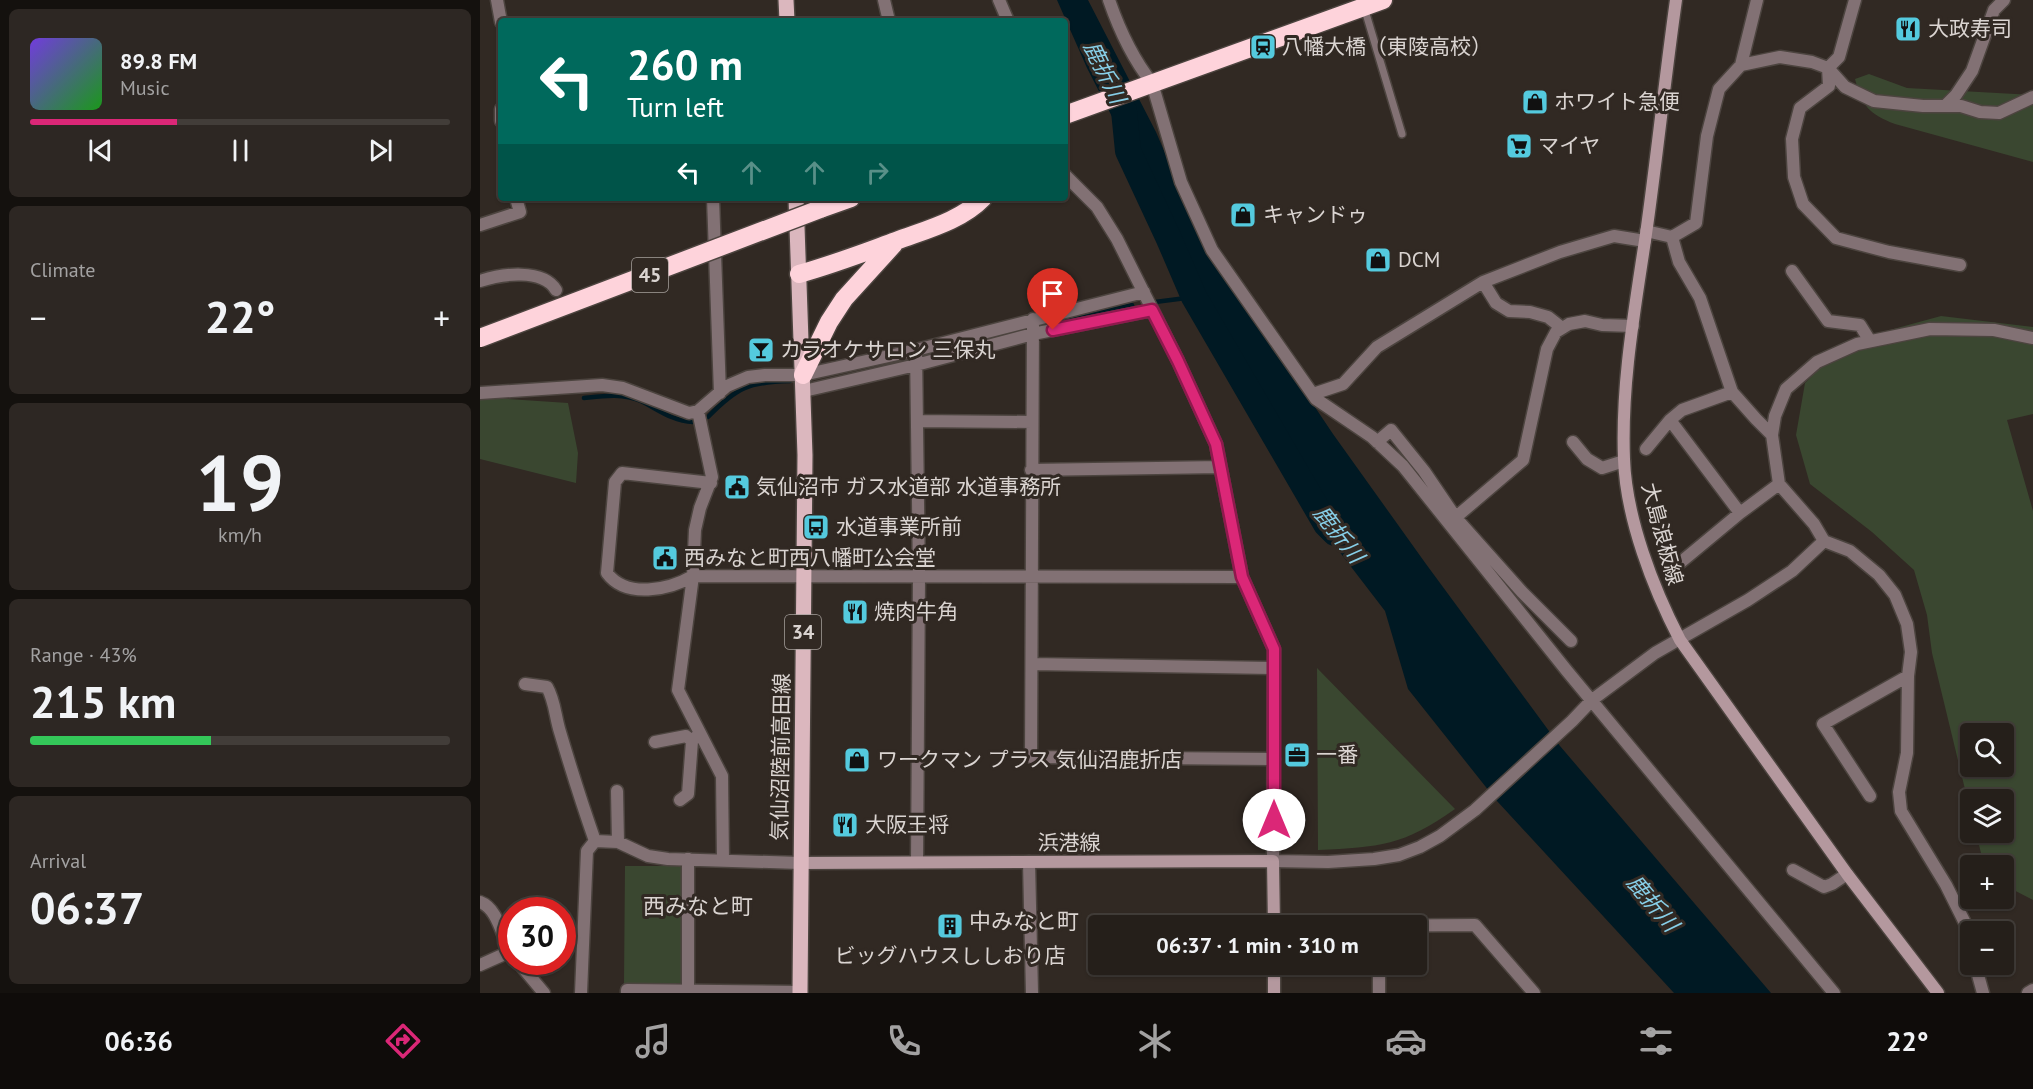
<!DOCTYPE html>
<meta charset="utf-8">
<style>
body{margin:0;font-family:"PT Sans","Noto Sans JP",sans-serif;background:#2d2723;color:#f1f3f6;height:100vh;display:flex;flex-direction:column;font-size:22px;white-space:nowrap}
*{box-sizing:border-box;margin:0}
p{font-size:20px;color:#a3a2a2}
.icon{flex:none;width:33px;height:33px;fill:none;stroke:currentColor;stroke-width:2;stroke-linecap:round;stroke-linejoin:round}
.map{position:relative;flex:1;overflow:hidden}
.panel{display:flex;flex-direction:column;gap:9px;padding:9px;background:#14110e;width:480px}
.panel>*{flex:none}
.guide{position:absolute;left:18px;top:18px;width:570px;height:183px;border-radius:6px;box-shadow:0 2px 4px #0004,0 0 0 2px #423d39;background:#00695c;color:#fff;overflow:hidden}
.controls{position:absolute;left:1480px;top:723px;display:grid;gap:12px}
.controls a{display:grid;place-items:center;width:54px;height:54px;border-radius:6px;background:#251f1a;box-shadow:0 2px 4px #0004,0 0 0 2px #423d39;font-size:30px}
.speed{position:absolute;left:18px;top:897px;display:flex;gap:12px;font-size:30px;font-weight:700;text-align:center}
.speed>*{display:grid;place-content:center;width:78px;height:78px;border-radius:50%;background:#251f1a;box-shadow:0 2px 4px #0004,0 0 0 2px #423d39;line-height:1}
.speed .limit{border:9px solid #d22;background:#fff;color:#111}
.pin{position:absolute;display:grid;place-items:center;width:51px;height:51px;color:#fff;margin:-62px -26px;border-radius:50% 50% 50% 0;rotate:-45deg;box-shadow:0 0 6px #0007}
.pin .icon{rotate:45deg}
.me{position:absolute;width:66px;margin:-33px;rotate:0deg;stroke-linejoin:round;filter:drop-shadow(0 0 4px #0008)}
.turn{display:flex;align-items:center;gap:21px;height:126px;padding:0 30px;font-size:27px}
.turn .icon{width:78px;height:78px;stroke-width:2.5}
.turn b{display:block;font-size:42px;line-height:51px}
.lanes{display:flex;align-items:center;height:57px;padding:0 30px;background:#0003;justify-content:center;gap:30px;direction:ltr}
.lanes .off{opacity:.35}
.big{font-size:45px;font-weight:800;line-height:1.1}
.panel .tile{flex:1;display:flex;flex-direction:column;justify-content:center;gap:9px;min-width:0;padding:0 21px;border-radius:9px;background:#2d2723}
.panel .dial{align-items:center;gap:0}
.dial b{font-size:78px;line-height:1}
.song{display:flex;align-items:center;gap:18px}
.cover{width:72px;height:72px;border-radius:9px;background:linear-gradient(135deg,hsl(260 70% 55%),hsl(120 70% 35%))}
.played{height:6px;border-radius:3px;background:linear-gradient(90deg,#db2777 35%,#423d39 35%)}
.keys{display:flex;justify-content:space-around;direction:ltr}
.heat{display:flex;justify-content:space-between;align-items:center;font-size:33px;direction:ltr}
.charge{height:9px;border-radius:4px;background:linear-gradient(90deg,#34c759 43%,#423d39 0)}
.trip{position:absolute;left:608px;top:915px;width:339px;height:60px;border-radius:6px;background:#251f1a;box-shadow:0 2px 4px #0004,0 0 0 2px #423d39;font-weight:800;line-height:60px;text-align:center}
.tabs{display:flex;height:96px;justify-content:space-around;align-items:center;background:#0f0c0a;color:#a3a2a2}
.tabs .icon{width:42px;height:42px}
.tabs .active{color:#db2777}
.tabs b{font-size:27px;color:#f1f3f6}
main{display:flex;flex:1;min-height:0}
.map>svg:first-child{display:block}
</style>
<main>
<section class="panel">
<div class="tile">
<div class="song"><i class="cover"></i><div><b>89.8 FM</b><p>Music</p></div></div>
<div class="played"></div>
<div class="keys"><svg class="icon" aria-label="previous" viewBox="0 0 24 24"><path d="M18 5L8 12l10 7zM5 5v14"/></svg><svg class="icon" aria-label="pause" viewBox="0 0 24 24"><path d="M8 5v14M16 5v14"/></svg><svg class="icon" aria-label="next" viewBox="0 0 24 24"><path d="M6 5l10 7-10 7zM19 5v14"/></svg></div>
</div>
<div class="tile"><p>Climate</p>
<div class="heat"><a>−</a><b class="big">22°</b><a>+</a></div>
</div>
<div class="tile dial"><b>19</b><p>km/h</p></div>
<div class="tile"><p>Range · 43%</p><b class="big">215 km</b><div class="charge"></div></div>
<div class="tile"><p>Arrival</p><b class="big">06:37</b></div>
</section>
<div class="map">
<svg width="1553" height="993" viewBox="0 0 1553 993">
<rect width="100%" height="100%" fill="#312923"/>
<!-- green -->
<path fill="#3a4730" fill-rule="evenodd" d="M1389,74L1427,88L1553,95V162L1415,124C1389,114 1382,106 1375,79Z
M1461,316L1553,327V414L1527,420L1553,511V900L1524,885V866L1504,865L1496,833L1524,832V800H1491V814L1452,653L1447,615L1434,570L1392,532L1330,484L1316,435L1325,383L1366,342ZM1491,734H1524V766H1491Z
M0,397L88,403L98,453L96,483L0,459Z
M837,668L975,809C923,846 900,847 838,850Z
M145,866H203L202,983H144Z"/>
<!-- water -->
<path fill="#001923" d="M577,0H608L676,132L694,174L743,270L853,434L946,564L1080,746L1291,993H1194L1017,801L928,689L905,611L842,529L822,460L700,249L607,68Z"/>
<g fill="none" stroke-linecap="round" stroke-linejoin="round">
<!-- stream -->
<path stroke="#001923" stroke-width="4.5" d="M675,302L714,297
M578,323L652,305
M104,398C123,396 142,393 161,401C179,410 192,421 213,422
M228,417C257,387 269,382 310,381"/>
<!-- river -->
<path stroke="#001923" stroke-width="26" d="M644,111L648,151L689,239L714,297L846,524L855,533"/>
<defs>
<path id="lane" d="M884,7L922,134"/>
<path id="street" d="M17,0L21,22
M404,0L409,21
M519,0L528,21
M629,0C639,29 653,59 672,83L701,182L732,250L836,399L892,437L923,466L1087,671L1354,993
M1375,0L1359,57L1348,68L1365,87L1394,101L1443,106H1481L1500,112L1519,113L1553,97
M1261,65L1277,0
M1465,106L1476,95L1492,71L1514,10L1524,0
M21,109V121
M585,175L617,207L637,239L698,361L736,444L762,577L794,649L793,861L848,862L894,859L919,855L940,847L960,836L995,810L1092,721L1112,700L1175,653L1268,600L1312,571L1344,541
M233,198L240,393
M0,225L40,212L36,198
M1166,231L1192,237
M1312,271L1348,321L1380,325L1390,341
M0,281C21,274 63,268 76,290
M1003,282L1016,303L1029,311L1050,312L1068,317L1082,328
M553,319L551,757L794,759
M436,350L439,577L437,862
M324,391L436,365L553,334L672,310
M0,393L122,385L143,388L209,413L218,411L247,386L268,377L285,375H323L436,350L664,292
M833,394L863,384L897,347L1003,282L1080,252L1134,236L1165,241
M218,411L232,477L220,508L215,530L213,576L198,690L242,776L243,860
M1190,420L1260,513
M437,421L552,422
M1292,435L1276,419L1252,392L1220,298L1199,262L1192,237L1216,223L1227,136L1239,89L1261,65L1300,57L1332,62L1348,68L1349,86L1320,108L1312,139L1314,177L1323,204L1356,238L1409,252L1480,265
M897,442L911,430L944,471L976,518L1042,592L1091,641
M1093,442L1107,459L1122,468L1144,461
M1166,449L1190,420L1202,410L1252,392
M551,470L740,467
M231,483L142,473L135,482L127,573C146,599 189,590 213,576L762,577
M1299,484L1334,524L1344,541L1370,551L1399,575L1415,595L1427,624L1431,652L1428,676L1427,753L1419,792L1421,811L1466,885L1486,925L1491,946
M969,523L1043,460L1067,349L1076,332L1089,324L1105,321L1122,325L1153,326
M1201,562L1260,513L1299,484L1292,435L1295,416L1306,389L1337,362L1377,344L1450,329L1514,330L1553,338
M552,664L794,668
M45,684L67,687C75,701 75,716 80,732C91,769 102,804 115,841L138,842L168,856L188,859L320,863
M175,742L206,736L212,741
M137,791L138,842
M1390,796L1343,724L1428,676
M200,800L208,794L212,741L220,733
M549,862L552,993
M1313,870L1344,887L1352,884L1367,874
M0,902C19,909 22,939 32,954
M863,926L995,925L1054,993
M38,962L64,993
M1495,964L1503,993
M0,965L29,952
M101,993L107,851L115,841
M147,993V990L319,992
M208,993V859
M899,993V964
M1548,993L1553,990"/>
<path id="secondary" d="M1196,0C1185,78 1177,156 1166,234C1155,308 1141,384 1144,459C1146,518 1173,588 1200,640L1367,874L1458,993
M320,863L793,861L794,926
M794,964V993"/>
<path id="primary" d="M306,0L307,21
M316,198L325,455L320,993"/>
<path id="highway" d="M585,115L903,0
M340,209L371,198
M319,274C352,265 383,253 416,241C445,230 481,221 503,198
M323,375L349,322L364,299L414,244"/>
</defs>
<!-- lane casing -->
<use href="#lane" stroke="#4c443f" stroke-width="10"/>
<!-- street casing -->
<use href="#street" stroke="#4c443f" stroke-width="15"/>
<!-- secondary casing -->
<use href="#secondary" stroke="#4c443f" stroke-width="15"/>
<!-- primary casing -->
<use href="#primary" stroke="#4c443f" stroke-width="18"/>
<!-- highway casing -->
<use href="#highway" stroke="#4c443f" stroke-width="21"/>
<!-- lane -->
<use href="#lane" stroke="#827174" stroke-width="7"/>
<!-- street -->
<use href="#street" stroke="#827174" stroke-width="12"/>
<!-- secondary -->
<use href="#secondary" stroke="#b4989e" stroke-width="12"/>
<!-- primary -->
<use href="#primary" stroke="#dbb7be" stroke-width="15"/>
<!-- highway -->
<use href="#highway" stroke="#fed3db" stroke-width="18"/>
<defs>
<path id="highway-bridge" d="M0,338L340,209"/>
</defs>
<!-- highway-bridge casing -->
<use href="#highway-bridge" stroke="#4c443f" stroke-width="21" stroke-linecap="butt"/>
<!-- highway-bridge -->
<use href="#highway-bridge" stroke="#fed3db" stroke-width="18"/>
</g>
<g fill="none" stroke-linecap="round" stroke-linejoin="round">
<defs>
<path id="route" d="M573,330L672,310L698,361L736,444L762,577L794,649V820"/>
</defs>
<!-- route casing -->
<use href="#route" stroke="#8e194d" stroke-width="15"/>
<!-- route -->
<use href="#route" stroke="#db2777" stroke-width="10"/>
</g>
<!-- icons -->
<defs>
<symbol id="restaurant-square" viewBox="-11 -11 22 22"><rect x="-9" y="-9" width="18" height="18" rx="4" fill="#54cade" stroke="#312923"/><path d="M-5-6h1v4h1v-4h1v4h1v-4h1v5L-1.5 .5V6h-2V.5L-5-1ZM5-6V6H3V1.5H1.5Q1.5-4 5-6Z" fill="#111"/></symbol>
<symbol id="station-square" viewBox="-11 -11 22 22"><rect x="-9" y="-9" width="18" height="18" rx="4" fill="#54cade" stroke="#312923"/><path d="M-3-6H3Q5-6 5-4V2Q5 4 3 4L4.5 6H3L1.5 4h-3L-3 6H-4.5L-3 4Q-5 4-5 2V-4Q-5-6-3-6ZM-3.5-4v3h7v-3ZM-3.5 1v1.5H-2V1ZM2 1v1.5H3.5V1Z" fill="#111"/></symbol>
<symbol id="shop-square" viewBox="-11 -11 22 22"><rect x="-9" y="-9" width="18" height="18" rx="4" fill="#54cade" stroke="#312923"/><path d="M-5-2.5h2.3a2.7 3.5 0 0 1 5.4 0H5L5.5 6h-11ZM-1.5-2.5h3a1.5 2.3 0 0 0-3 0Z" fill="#111"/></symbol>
<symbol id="supermarket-square" viewBox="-11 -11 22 22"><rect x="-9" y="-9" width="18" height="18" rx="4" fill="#54cade" stroke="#312923"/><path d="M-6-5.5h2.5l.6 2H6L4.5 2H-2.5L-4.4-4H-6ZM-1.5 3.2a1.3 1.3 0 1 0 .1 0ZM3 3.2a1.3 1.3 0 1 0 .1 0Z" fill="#111"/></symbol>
<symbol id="bar-square" viewBox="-11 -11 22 22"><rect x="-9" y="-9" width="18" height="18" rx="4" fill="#54cade" stroke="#312923"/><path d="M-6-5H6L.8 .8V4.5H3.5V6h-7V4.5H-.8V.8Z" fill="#111"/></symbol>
<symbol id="civic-square" viewBox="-11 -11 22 22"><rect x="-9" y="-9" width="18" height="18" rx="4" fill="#54cade" stroke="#312923"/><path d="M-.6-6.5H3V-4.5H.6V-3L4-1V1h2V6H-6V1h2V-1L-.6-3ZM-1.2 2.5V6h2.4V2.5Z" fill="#111"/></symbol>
<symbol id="bus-square" viewBox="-11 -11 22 22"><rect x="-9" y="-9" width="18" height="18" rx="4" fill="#54cade" stroke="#312923"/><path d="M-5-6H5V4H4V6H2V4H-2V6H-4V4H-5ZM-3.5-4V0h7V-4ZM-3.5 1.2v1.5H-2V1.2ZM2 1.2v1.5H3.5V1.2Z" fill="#111"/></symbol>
<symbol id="office-square" viewBox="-11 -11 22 22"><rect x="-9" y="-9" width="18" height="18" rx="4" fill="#54cade" stroke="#312923"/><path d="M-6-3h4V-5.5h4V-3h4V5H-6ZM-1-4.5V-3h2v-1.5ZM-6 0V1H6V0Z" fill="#111"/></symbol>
<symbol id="building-square" viewBox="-11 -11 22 22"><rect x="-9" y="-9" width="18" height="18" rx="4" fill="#54cade" stroke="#312923"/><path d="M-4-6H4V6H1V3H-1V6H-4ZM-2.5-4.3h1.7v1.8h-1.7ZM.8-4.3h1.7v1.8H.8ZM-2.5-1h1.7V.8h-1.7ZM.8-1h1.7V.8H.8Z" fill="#111"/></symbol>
</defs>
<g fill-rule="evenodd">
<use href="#restaurant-square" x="1413" y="14" width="30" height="30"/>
<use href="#station-square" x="768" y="32" width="30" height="30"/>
<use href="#shop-square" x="1040" y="87" width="30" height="30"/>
<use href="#supermarket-square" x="1024" y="131" width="30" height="30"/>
<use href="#shop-square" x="748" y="200" width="30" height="30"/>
<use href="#shop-square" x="883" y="245" width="30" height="30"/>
<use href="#bar-square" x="266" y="335" width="30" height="30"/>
<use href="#civic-square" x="242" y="472" width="30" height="30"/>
<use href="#bus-square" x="321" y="512" width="30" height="30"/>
<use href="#civic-square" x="170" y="543" width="30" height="30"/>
<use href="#restaurant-square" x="360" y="597" width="30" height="30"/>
<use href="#office-square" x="802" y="740" width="30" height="30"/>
<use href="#shop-square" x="362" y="745" width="30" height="30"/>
<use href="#restaurant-square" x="350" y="810" width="30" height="30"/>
<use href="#building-square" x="455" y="911" width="30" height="30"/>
</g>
<g text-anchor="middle" stroke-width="6" stroke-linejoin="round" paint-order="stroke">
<!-- shield labels -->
<g fill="#312923" stroke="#a7a19d" stroke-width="1.5">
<rect x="152" y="258" width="36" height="34" rx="4.5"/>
<rect x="305" y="615" width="36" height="34" rx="4.5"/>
</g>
<g font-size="20" font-weight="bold" fill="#dad4d1">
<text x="170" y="282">45</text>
<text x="323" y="639">34</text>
</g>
<!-- poi labels -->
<g font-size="21" fill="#dad4d1" stroke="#312923" text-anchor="start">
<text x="1448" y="36">大政寿司</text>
<text x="802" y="54">八幡大橋（東陵高校）</text>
<text x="1074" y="109">ホワイト急便</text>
<text x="1058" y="153">マイヤ</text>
<text x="783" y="222">キャンドゥ</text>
<text x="918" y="267">DCM</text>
<text x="300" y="357">カラオケサロン 三保丸</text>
<text x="276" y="494">気仙沼市 ガス水道部 水道事務所</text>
<text x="356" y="534">水道事業所前</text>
<text x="204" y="565">西みなと町西八幡町公会堂</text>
<text x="394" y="619">焼肉牛角</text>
<text x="836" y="762">一番</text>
<text x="397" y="767">ワークマン プラス 気仙沼鹿折店</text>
<text x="385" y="832">大阪王将</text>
<text x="470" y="963" text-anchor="middle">ビッグハウスししおり店</text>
</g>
<!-- street labels -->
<g font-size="21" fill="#dad4d1" stroke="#312923">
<text transform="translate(1182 534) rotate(75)" y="7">大島浪板線</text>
<text transform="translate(301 757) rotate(-89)" y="7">気仙沼陸前高田線</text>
<text x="589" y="850">浜港線</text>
</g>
<!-- water labels -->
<g font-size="22" font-style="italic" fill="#87cfe8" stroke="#312923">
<text transform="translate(625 72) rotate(64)" y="8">鹿折川</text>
<text transform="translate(859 534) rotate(52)" y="8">鹿折川</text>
<text transform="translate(1173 903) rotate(50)" y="8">鹿折川</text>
</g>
<!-- neighbourhood labels -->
<g font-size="22" fill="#dad4d1" stroke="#312923">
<text x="218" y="914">西みなと町</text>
<text x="544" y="929">中みなと町</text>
</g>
</g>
</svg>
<div class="controls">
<a><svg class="icon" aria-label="search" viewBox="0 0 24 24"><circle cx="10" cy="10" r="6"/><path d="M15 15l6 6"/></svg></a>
<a><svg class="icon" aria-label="layers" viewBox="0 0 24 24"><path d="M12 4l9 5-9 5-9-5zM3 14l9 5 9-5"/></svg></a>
<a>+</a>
<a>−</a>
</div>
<div class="speed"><div class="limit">30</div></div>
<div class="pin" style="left:573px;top:330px;background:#d93025"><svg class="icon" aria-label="arrive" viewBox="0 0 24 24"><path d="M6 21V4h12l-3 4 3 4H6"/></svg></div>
<svg class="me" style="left:794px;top:820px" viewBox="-20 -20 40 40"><circle r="19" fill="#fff"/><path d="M0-13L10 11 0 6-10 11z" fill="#db2777"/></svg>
<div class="trip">06:37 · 1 min · 310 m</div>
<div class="guide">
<div class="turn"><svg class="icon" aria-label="left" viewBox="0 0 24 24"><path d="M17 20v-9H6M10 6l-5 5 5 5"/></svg><div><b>260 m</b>Turn left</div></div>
<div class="lanes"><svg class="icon" aria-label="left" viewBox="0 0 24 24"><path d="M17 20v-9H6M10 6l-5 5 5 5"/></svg><svg class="icon off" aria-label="ahead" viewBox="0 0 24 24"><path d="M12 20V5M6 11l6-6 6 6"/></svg><svg class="icon off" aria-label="ahead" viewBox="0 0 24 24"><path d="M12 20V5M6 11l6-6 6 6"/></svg><svg class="icon off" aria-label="right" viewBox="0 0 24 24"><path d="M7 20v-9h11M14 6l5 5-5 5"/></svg></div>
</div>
</div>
</main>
<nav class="tabs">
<b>06:36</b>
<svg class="icon active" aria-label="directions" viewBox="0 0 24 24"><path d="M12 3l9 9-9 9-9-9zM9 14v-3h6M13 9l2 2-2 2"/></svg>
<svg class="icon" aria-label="music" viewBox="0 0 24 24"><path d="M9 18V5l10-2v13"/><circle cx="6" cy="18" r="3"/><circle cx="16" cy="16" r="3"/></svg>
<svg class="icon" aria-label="phone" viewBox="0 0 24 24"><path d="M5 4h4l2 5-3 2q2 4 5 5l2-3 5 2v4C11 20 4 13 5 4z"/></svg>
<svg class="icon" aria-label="climate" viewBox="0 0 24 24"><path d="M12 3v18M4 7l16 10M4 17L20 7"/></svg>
<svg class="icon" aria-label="car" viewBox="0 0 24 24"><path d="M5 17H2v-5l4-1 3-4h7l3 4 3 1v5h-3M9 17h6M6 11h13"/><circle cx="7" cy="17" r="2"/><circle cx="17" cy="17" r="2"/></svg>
<svg class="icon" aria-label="filters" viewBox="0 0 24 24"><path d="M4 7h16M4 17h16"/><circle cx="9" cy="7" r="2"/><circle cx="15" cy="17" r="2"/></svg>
<b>22°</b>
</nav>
